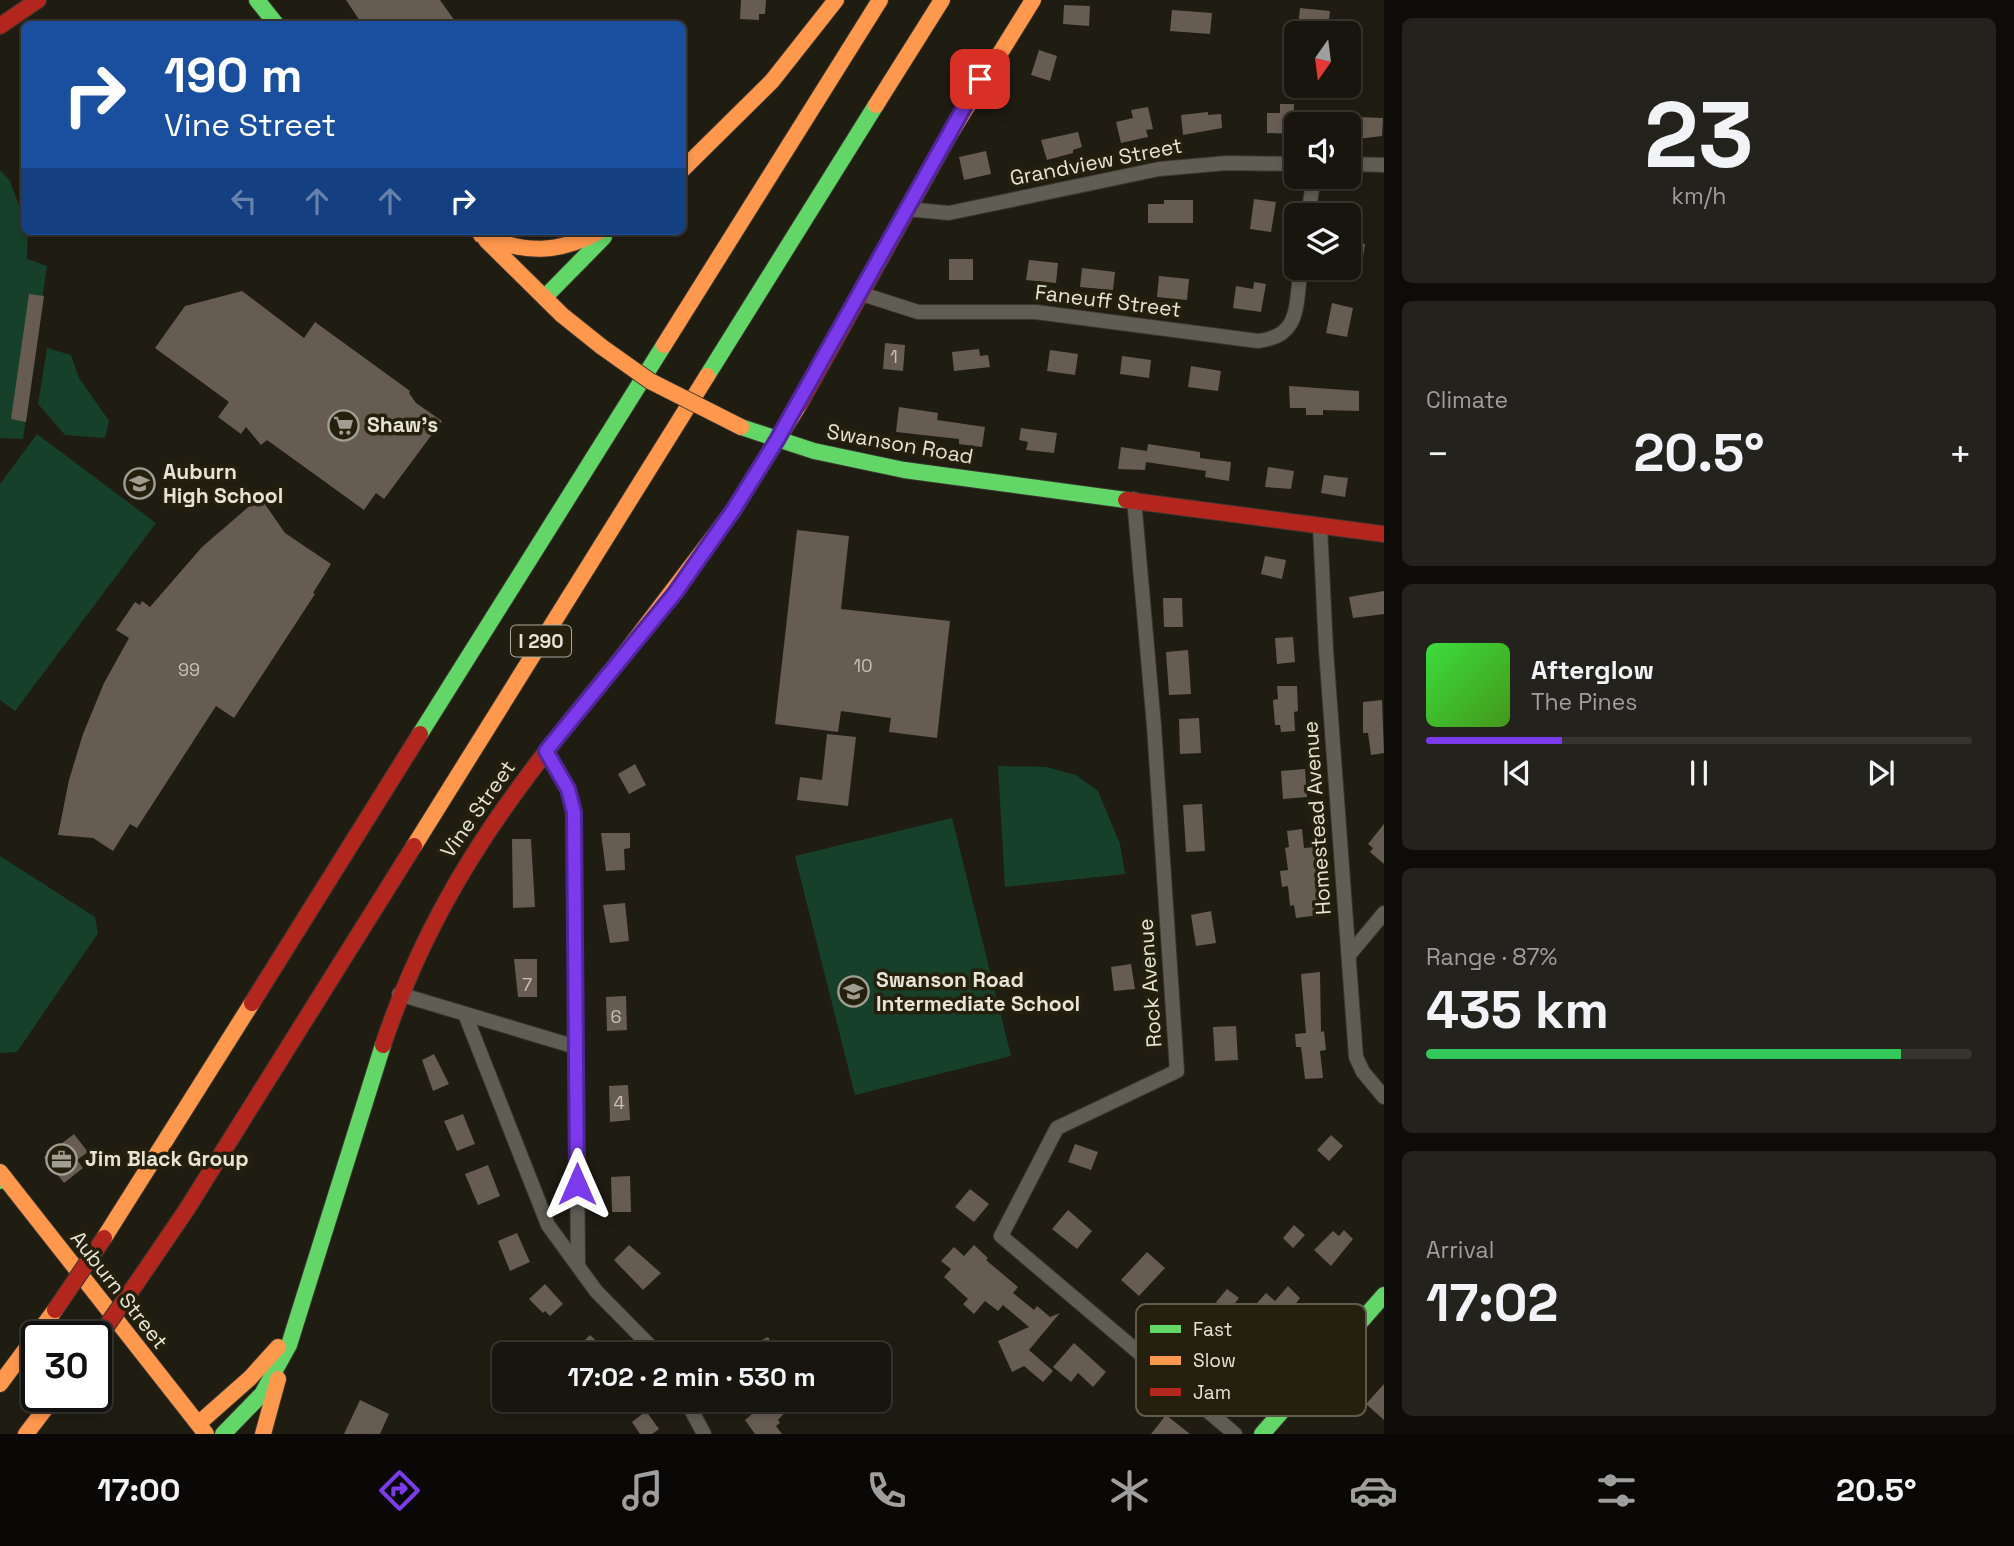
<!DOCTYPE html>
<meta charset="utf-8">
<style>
body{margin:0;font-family:"Space Grotesk",sans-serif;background:#24221c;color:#f1f3f6;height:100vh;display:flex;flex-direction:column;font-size:26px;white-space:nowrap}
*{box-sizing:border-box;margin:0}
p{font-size:23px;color:#9e9f9e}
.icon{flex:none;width:38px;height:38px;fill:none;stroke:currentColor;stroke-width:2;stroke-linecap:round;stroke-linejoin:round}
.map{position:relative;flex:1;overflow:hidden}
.details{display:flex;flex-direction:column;gap:18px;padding:18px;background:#0d0c08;width:630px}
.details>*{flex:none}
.banner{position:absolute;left:21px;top:21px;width:665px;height:214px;border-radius:10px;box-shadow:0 4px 10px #0003,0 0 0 2px #36342e;background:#1a4fa0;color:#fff;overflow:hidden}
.needle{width:46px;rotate:194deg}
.buttons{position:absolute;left:1284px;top:21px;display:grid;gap:14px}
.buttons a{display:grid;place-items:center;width:77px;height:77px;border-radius:10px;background:#17150e;box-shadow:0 4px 10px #0003,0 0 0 2px #36342e;font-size:35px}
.speed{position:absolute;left:21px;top:1321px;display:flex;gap:14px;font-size:35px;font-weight:700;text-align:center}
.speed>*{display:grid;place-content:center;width:91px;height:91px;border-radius:50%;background:#17150e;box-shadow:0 4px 10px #0003,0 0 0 2px #36342e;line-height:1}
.speed .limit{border:4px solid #111;border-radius:10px;background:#fff;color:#111}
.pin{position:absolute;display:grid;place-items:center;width:60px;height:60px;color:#fff;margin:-30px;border-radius:14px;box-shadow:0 4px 10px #0006}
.me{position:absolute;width:77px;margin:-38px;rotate:0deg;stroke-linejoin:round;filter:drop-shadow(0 0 5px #0008)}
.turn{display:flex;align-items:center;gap:24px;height:147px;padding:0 28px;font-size:32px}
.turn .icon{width:91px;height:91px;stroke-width:2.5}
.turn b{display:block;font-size:49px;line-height:60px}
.lanes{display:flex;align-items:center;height:66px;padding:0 28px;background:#0003;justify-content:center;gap:35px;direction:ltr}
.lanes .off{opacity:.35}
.big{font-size:52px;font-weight:700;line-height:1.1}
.details .card{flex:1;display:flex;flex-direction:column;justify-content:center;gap:10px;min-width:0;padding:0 24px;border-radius:10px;background:#24221c}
.details .dial{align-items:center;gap:0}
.dial b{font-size:91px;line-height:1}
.song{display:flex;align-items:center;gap:21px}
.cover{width:84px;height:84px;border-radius:10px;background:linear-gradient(135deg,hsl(120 70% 55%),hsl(100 70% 35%))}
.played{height:7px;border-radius:4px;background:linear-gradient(90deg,#7c3aed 25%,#36342e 25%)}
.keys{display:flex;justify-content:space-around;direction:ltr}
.heat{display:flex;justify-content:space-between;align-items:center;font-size:38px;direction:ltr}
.charge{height:10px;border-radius:5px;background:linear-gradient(90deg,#34c759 87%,#36342e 0)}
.trip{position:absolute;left:492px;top:1342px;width:399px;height:70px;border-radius:10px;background:#17150e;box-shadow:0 4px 10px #0003,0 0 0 2px #36342e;font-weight:700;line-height:70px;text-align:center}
.dock{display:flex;height:112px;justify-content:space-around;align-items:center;background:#090806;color:#9e9f9e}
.dock .icon{width:49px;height:49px}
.dock .active{color:#7c3aed}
.dock b{font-size:32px;color:#f1f3f6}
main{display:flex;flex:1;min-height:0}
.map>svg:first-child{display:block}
</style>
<main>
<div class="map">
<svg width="1384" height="1434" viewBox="0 0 1384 1434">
<rect width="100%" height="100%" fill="#1f1c12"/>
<!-- green -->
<path fill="#17402a" d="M0,170L10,181L19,205L24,206V231H28L27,259L47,266L23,439L0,438Z
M47,348L71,355L79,378L109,421L105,438L65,435L38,404Z
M37,434L156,523L15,711L0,700V484Z
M998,766L1047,767L1076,775L1098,791L1120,844L1125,874L1005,887Z
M952,818L1011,1056L855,1095L795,856Z
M0,856L95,917L98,933L17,1052L0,1053Z"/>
<!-- building -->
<path fill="#675c51" d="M346,0H440L457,24H362Z
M741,0H766L765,14H759V20L740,19Z
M1064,5L1090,6L1089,26L1063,24Z
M1300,8L1330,11L1328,29L1298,26Z
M1172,10L1212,13L1210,34L1170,31Z
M1039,50L1057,56L1050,81L1031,75Z
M1280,104H1294V134L1267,133V113H1280Z
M1148,107L1153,129L1146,130L1148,137L1121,143L1116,122L1133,118L1131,110Z
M1208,112V115L1221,114L1222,128L1183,135L1181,115Z
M1357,117L1383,118L1382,136L1357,139Z
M1078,132L1082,147L1073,150V153L1047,160L1041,140Z
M986,151L991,174L964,180L959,157Z
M1254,199L1276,202L1271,232L1250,229Z
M1164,200H1193V223H1148V204H1164Z
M1349,241L1365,244L1360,274L1349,271Z
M949,259H973V280H949Z
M1029,260L1058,263L1056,283L1026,280Z
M1082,268L1115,272L1113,290L1080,287Z
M1159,276L1189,279L1187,300L1157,297Z
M1254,282L1266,284L1261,312L1233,308L1236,286L1253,289Z
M242,291L304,338L315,322L410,391L409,393L416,403L442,421L384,499L376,493L364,510L267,440L261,445L246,427L241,434L218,417L229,402L155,348L185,306Z
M29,294L44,296L26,422L11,419Z
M1332,303L1353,308L1347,337L1326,333Z
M885,343L905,345L903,371L883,369Z
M979,349L980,356L988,355L990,367L954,371L952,352Z
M1050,350L1078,354L1075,375L1047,371Z
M1122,356L1151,360L1149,378L1120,374Z
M1191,366L1221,371L1218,391L1188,387Z
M1289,386L1359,391V411L1323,410V415H1306V408H1290Z
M899,407L938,413L937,420L985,427L982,447L959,444V439L896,432Z
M1021,428L1057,433L1054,453L1026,450L1028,442L1019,440Z
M1148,444L1200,452V458L1231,462L1229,481L1205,477L1206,471L1146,462L1145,470L1118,469L1121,447L1147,451Z
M1268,467L1294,471L1291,489L1265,487Z
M1324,475L1348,478L1345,497L1321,493Z
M260,497L285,533L331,564L313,593L315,594L234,718L216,706L137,828L130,824L113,851L93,838L58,835L69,780L83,734L104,683L129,638L116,630L135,602L140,605L142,601L150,607L202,547Z
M797,530L849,536L841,609L950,621L937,738L889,732L891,718L841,711L838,732L775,724Z
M1265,556L1286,560L1282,579L1261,574Z
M1384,591V614L1353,618L1349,597Z
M1163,598H1182L1183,627H1164Z
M1293,637L1295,662L1277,664L1275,638Z
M1188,650L1191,694L1169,695L1166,652Z
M1277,686H1297L1298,711L1294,712L1295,731L1281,732L1280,725H1275L1273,700L1278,699Z
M1382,700L1384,753L1371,755L1368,733H1363V702Z
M1199,718L1201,753L1180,754L1179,719Z
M827,734L856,737L848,806L797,800L800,777L822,780Z
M635,764L646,785L629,794L618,774Z
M1305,769L1307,797L1283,799L1281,771Z
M1202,804L1205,851L1186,852L1183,805Z
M1384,824V864L1370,852L1373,848L1368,844Z
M1302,829L1304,848L1314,847L1320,915L1296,918L1294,905L1290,906L1288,886L1282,887L1280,871L1288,870L1285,848L1289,847L1287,831Z
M601,833H630V848L624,849L625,870L606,871Z
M512,839H531L535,907L513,908Z
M625,903L629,941L610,943L603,905Z
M1211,911L1216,943L1196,946L1191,915Z
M514,959H537V997H518Z
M1131,964L1135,989L1114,991L1111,967Z
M1320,972L1321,1032L1324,1031L1326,1050L1320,1051L1323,1078L1305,1079L1301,1047H1296L1295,1034L1306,1033L1301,974Z
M626,996L627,1030L607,1031L606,997Z
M1236,1026L1238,1060L1215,1061L1213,1027Z
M434,1054L449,1084L433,1091L422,1060Z
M628,1085L630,1120L610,1122L609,1086Z
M463,1114L475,1144L457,1151L444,1121Z
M74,1134L88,1152L77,1160L83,1168L64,1183L44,1157Z
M1331,1135L1343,1146L1329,1161L1317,1150Z
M1075,1144L1098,1152L1091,1170L1068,1162Z
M488,1165L500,1196L478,1205L465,1174Z
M630,1176L631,1212H612L611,1177Z
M970,1189L989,1204L974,1222L955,1207Z
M1068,1210L1092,1231L1077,1249L1052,1229Z
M1294,1225L1305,1235L1293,1248L1283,1238Z
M1344,1230L1353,1239L1331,1266L1314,1250L1333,1231L1339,1236Z
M517,1233L530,1262L510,1271L498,1241Z
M629,1245L661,1273L643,1290L614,1260Z
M974,1245L988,1258L986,1260L1018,1287L1013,1293L1034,1310L1037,1306L1050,1317L1060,1313L1029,1350L1053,1371L1043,1382L1024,1366L1012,1372L998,1341L1029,1327L1003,1305L998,1311L985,1301L974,1314L963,1304L968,1299L944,1277L951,1269L941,1261L954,1247L964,1256Z
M1147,1252L1165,1268L1139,1296L1121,1280Z
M545,1284L563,1304L550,1316L545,1311L543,1313L529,1299Z
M1288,1286L1300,1298L1275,1331L1251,1310L1266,1293L1275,1301Z
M1227,1289L1239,1298L1228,1312L1216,1302Z
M590,1335L610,1354H571Z
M768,1337L777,1354H734Z
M1074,1343L1106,1372L1093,1387L1078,1373L1071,1382L1053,1367Z
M1384,1384V1420L1366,1404Z
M360,1400L389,1414L380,1434H344Z
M763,1400H797L778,1420L780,1423L776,1426L782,1434H755L745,1420L752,1414L749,1411Z
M646,1411L659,1429L652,1434H640L632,1422Z
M1166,1415L1190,1434H1151Z"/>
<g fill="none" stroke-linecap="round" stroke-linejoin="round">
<defs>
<path id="street" d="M1349,164L1384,165
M906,209L949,213L1159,169L1227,163L1297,164
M1308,215L1314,177
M859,293L918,312H1036L1258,341C1302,336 1295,304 1301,268
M1134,499L1154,726L1177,1071L1057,1128L1001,1236L1235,1434
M1320,526L1326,650L1356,1057L1363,1072L1384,1097
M546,751L568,789L574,812L578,1266
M1349,955L1384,913
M399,994L576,1047
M465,1014L548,1225L596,1291L658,1354
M686,1400L704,1434"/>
<path id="fast" d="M257,0L276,24
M545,297L604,237
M707,376L876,105
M741,427L814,451L904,470L1126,500
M420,734L664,345
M0,1181L4,1177
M223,1434L262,1394L289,1345L383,1045
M1262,1434L1384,1295"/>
<path id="slow" d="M876,105L942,0
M950,134L1033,0
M682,170L772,81L836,0
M481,235C525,254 558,254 600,231
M486,240L562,315L602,347
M664,345L880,0
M619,661L733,511L799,405
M414,846L707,376
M0,1172L206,1434
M104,1238L252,1003
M0,1384L55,1310
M198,1424L250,1378L278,1347
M26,1434L55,1396
M263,1434L278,1379"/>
<path id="jam" d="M0,26L38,0
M799,405L950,134
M1126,500L1384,534
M252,1003L420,734
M383,1045C435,889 516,786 619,661
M138,1281L187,1209L414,846"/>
</defs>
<!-- street casing -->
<use href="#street" stroke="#39362f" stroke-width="16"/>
<!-- fast casing -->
<use href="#fast" stroke="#39362f" stroke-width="18"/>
<!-- slow casing -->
<use href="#slow" stroke="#39362f" stroke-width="18"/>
<!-- jam casing -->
<use href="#jam" stroke="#39362f" stroke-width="18"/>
<!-- street -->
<use href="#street" stroke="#5f5d54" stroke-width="14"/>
<!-- fast -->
<use href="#fast" stroke="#63d668" stroke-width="16"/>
<!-- slow -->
<use href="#slow" stroke="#ff974d" stroke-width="16"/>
<!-- jam -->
<use href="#jam" stroke="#b3261e" stroke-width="16"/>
<defs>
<path id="slow-bridge" d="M602,347L650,381L741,427"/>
<path id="jam-bridge" d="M55,1310L104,1238
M96,1341L138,1281"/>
</defs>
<!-- slow-bridge casing -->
<use href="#slow-bridge" stroke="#39362f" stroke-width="18" stroke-linecap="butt"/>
<!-- jam-bridge casing -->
<use href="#jam-bridge" stroke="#39362f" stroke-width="18" stroke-linecap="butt"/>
<!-- slow-bridge -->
<use href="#slow-bridge" stroke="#ff974d" stroke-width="16"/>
<!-- jam-bridge -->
<use href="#jam-bridge" stroke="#b3261e" stroke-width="16"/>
</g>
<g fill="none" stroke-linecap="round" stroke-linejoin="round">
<defs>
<path id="route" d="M577,1184L574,812L568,789L546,751L675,593L734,509L777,440L980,79"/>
</defs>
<!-- route casing -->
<use href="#route" stroke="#51269a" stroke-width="18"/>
<!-- route -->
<use href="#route" stroke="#7c3aed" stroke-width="12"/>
</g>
<!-- icons -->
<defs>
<symbol id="supermarket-ring" viewBox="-11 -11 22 22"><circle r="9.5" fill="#24200d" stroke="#a09e92" stroke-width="1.5"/><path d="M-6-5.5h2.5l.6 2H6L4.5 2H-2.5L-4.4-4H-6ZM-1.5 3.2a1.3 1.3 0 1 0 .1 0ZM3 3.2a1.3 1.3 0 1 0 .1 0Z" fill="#a09e92"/></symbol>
<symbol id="school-ring" viewBox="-11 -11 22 22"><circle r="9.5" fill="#24200d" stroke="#a09e92" stroke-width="1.5"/><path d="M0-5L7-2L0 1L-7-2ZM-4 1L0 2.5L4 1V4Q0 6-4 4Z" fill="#a09e92"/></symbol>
<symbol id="office-ring" viewBox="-11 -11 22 22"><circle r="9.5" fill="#24200d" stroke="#a09e92" stroke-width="1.5"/><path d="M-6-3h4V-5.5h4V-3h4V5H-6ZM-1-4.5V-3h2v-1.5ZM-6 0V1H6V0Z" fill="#a09e92"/></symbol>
</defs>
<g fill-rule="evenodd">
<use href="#supermarket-ring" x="326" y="408" width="35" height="35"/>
<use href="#school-ring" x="122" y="466" width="35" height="35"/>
<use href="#school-ring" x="836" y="974" width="35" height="35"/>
<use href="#office-ring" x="44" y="1142" width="35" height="35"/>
</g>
<g text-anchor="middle" stroke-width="7" stroke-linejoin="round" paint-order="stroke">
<!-- number labels -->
<g font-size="18" fill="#c6c2b6">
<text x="894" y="363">1</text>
<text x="863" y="672">10</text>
<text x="189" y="676">99</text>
<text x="527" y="991">7</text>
<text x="616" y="1023">6</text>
<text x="619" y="1109">4</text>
</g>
<!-- shield labels -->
<rect fill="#24200d" stroke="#aca99a" stroke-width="2" x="511" y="625.5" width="60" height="31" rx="5"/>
<g font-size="19" font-weight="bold" fill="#e6e4d7">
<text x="541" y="648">I 290</text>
</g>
<!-- street labels -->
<g font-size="21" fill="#e6e4d7" stroke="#24200d">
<text transform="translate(1096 162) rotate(-11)" y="7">Grandview Street</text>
<text transform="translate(1108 301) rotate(7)" y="7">Faneuff Street</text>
<text transform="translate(900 444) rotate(10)" y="7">Swanson Road</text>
<text transform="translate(478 809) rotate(-55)" y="7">Vine Street</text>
<text transform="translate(1317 818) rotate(-94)" y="7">Homestead Avenue</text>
<text transform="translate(1150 983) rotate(-94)" y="7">Rock Avenue</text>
<text transform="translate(119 1290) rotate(52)" y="7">Auburn Street</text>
</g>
<!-- poi labels -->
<g font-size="21" font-weight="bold" fill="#e6e4d7" stroke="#24200d" text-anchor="start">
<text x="367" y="432">Shaw's</text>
<text x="163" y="479">Auburn<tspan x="163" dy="24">High School</tspan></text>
<text x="876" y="987">Swanson Road<tspan x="876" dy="24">Intermediate School</tspan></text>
<text x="85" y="1166">Jim Black Group</text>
</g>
</g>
<!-- legend -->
<rect x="1136" y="1304" width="230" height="112" rx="10" fill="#24200d" stroke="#5e5b4a" stroke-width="2"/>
<rect x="1150" y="1325" width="31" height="8" fill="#63d668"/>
<rect x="1150" y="1356" width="31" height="9" fill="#ff974d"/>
<rect x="1150" y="1388" width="31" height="8" fill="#b3261e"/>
<g font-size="19" fill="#e6e4d7">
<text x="1193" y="1336">Fast</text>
<text x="1193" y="1367">Slow</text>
<text x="1193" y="1399">Jam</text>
</g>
</svg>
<div class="buttons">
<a><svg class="needle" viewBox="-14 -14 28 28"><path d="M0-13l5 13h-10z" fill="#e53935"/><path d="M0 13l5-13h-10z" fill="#9e9f9e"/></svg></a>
<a><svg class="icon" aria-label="sound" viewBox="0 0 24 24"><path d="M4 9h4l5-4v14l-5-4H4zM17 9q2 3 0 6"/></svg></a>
<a><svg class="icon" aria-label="layers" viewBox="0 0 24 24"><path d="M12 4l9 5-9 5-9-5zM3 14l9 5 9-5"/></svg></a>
</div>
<div class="speed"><div class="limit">30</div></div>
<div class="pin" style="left:980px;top:79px;background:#d93025"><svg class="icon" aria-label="arrive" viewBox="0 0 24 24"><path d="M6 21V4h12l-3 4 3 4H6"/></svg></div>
<svg class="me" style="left:577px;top:1184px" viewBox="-20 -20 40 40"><path d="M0-17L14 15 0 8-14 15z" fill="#7c3aed" stroke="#fff" stroke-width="4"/></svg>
<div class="trip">17:02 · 2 min · 530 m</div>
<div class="banner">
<div class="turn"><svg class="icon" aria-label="right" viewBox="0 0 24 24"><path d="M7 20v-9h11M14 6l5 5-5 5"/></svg><div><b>190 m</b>Vine Street</div></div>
<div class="lanes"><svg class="icon off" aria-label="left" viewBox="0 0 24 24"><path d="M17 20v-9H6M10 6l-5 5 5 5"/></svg><svg class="icon off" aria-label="ahead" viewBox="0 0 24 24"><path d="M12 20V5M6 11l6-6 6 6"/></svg><svg class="icon off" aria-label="ahead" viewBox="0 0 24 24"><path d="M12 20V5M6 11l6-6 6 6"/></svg><svg class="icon" aria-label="right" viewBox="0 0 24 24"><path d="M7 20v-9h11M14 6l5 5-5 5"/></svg></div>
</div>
</div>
<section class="details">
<div class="card dial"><b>23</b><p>km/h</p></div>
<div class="card"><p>Climate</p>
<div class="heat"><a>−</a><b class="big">20.5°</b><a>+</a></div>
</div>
<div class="card">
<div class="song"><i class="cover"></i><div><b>Afterglow</b><p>The Pines</p></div></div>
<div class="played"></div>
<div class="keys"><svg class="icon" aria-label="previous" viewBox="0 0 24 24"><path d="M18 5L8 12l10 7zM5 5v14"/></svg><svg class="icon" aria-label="pause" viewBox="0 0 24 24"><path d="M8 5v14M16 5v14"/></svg><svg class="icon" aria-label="next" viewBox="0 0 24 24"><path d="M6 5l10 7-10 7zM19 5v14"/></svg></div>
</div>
<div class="card"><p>Range · 87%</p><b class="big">435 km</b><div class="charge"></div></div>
<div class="card"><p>Arrival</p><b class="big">17:02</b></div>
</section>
</main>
<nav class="dock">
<b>17:00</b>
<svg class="icon active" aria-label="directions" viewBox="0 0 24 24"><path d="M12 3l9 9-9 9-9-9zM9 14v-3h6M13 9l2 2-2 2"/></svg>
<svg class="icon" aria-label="music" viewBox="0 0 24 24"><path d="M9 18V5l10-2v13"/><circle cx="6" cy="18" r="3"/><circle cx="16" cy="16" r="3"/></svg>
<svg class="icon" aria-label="phone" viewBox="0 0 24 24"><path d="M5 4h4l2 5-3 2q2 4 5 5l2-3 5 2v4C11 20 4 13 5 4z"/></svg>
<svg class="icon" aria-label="climate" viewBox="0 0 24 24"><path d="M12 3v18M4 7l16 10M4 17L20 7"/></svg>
<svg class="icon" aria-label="car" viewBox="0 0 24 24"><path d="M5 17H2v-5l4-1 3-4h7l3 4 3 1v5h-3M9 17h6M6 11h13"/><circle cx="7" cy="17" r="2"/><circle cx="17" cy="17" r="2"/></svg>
<svg class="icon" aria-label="filters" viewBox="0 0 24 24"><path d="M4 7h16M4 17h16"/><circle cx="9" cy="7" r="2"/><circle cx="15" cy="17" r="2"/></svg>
<b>20.5°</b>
</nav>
